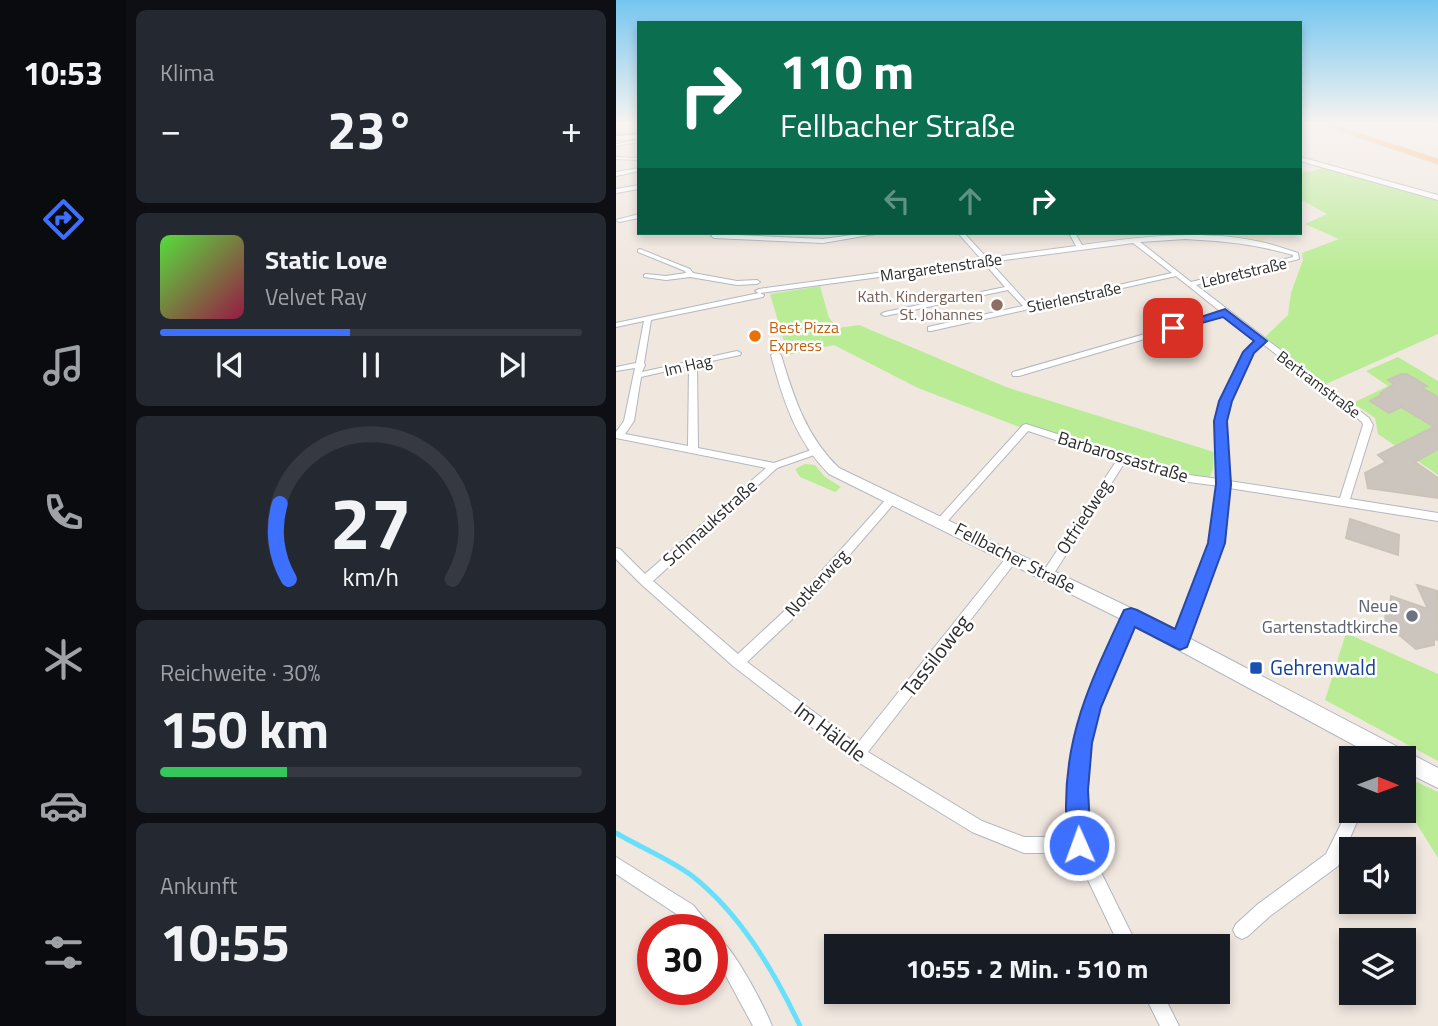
<!DOCTYPE html>
<html lang="de">
<meta charset="utf-8">
<style>
body{margin:0;font-family:"Titillium Web",sans-serif;background:#242831;color:#f1f3f6;height:100vh;display:flex;flex-direction:column;font-size:26px;white-space:nowrap}
*{box-sizing:border-box;margin:0}
p{font-size:23px;color:#9ea1a6}
.icon{flex:none;width:38px;height:38px;fill:none;stroke:currentColor;stroke-width:2;stroke-linecap:round;stroke-linejoin:round}
.map{position:relative;flex:1;overflow:hidden}
.side{display:flex;flex-direction:column;gap:10px;padding:10px;background:#0d0f14;width:490px}
.side>*{flex:none}
.guide{position:absolute;left:21px;top:21px;width:665px;height:214px;border-radius:0px;box-shadow:0 4px 10px #0003;background:#0b6e4f;color:#fff;overflow:hidden}
.needle{width:46px;rotate:91deg}
.fabs{position:absolute;left:723px;top:746px;display:grid;gap:14px}
.fabs a{display:grid;place-items:center;width:77px;height:77px;border-radius:0px;background:#171b24;box-shadow:0 4px 10px #0003;font-size:35px}
.speed{position:absolute;left:21px;top:914px;display:flex;gap:14px;font-size:35px;font-weight:700;text-align:center}
.speed>*{display:grid;place-content:center;width:91px;height:91px;border-radius:50%;background:#171b24;box-shadow:0 4px 10px #0003;line-height:1}
.speed .limit{border:10px solid #d22;background:#fff;color:#111}
.pin{position:absolute;display:grid;place-items:center;width:60px;height:60px;color:#fff;margin:-30px;border-radius:14px;box-shadow:0 4px 10px #0006}
.me{position:absolute;width:77px;margin:-38px;rotate:358deg;stroke-linejoin:round;filter:drop-shadow(0 0 5px #0008)}
.turn{display:flex;align-items:center;gap:24px;height:147px;padding:0 28px;font-size:32px}
.turn .icon{width:91px;height:91px;stroke-width:2.5}
.turn b{display:block;font-size:49px;line-height:60px}
.lanes{display:flex;align-items:center;height:66px;padding:0 28px;background:#0003;justify-content:center;gap:35px;direction:ltr}
.lanes .off{opacity:.35}
.big{font-size:52px;font-weight:700;line-height:1.1}
.side .widget{flex:1;display:flex;flex-direction:column;justify-content:center;gap:10px;min-width:0;padding:0 24px;border-radius:10px;background:#242831}
.side .dial{align-items:center;gap:0}
.dial svg{height:182px;overflow:visible;fill:none;stroke:#363941;stroke-width:7;stroke-linecap:round;text-anchor:middle}
.dial text{fill:#f1f3f6;stroke:none}
.song{display:flex;align-items:center;gap:21px}
.cover{width:84px;height:84px;border-radius:10px;background:linear-gradient(135deg,hsl(110 70% 55%),hsl(340 70% 35%))}
.played{height:7px;border-radius:4px;background:linear-gradient(90deg,#3d70ff 45%,#363941 45%)}
.keys{display:flex;justify-content:space-around;direction:ltr}
.heat{display:flex;justify-content:space-between;align-items:center;font-size:38px;direction:ltr}
.charge{height:10px;border-radius:5px;background:linear-gradient(90deg,#34c759 30%,#363941 0)}
.trip{position:absolute;left:208px;top:934px;width:406px;height:70px;border-radius:0px;background:#171b24;box-shadow:0 4px 10px #0003;font-weight:700;line-height:70px;text-align:center}
main{display:flex;flex:1;min-height:0}
.menu{display:flex;flex-direction:column;width:126px;justify-content:space-around;align-items:center;background:#090b0e;color:#9ea1a6}
.menu .icon{width:49px;height:49px}
.menu .active{color:#3d70ff}
.menu b{font-size:32px;color:#f1f3f6}
.map>svg:first-child{display:block}
</style>
<main>
<nav class="menu">
<b>10:53</b>
<svg class="icon active" aria-label="directions" viewBox="0 0 24 24"><path d="M12 3l9 9-9 9-9-9zM9 14v-3h6M13 9l2 2-2 2"/></svg>
<svg class="icon" aria-label="music" viewBox="0 0 24 24"><path d="M9 18V5l10-2v13"/><circle cx="6" cy="18" r="3"/><circle cx="16" cy="16" r="3"/></svg>
<svg class="icon" aria-label="phone" viewBox="0 0 24 24"><path d="M5 4h4l2 5-3 2q2 4 5 5l2-3 5 2v4C11 20 4 13 5 4z"/></svg>
<svg class="icon" aria-label="climate" viewBox="0 0 24 24"><path d="M12 3v18M4 7l16 10M4 17L20 7"/></svg>
<svg class="icon" aria-label="car" viewBox="0 0 24 24"><path d="M5 17H2v-5l4-1 3-4h7l3 4 3 1v5h-3M9 17h6M6 11h13"/><circle cx="7" cy="17" r="2"/><circle cx="17" cy="17" r="2"/></svg>
<svg class="icon" aria-label="filters" viewBox="0 0 24 24"><path d="M4 7h16M4 17h16"/><circle cx="9" cy="7" r="2"/><circle cx="15" cy="17" r="2"/></svg>
</nav>
<section class="side">
<div class="widget"><p>Klima</p>
<div class="heat"><a>−</a><b class="big">23°</b><a>+</a></div>
</div>
<div class="widget">
<div class="song"><i class="cover"></i><div><b>Static Love</b><p>Velvet Ray</p></div></div>
<div class="played"></div>
<div class="keys"><svg class="icon" aria-label="previous" viewBox="0 0 24 24"><path d="M18 5L8 12l10 7zM5 5v14"/></svg><svg class="icon" aria-label="pause" viewBox="0 0 24 24"><path d="M8 5v14M16 5v14"/></svg><svg class="icon" aria-label="next" viewBox="0 0 24 24"><path d="M6 5l10 7-10 7zM19 5v14"/></svg></div>
</div>
<div class="widget dial"><svg viewBox="0 0 100 80">
<path d="M14 69A42 42 0 1 1 86 69"/>
<path d="M14 69A42 42 0 0 1 10 36" stroke="#3d70ff"/>
<text x="50" y="56" font-size="32" font-weight="700">27</text>
<text x="50" y="72" font-size="11">km/h</text>
</svg></div>
<div class="widget"><p>Reichweite · 30%</p><b class="big">150 km</b><div class="charge"></div></div>
<div class="widget"><p>Ankunft</p><b class="big">10:55</b></div>
</section>
<div class="map">
<svg width="822" height="1026" viewBox="0 0 822 1026">
<rect width="100%" height="100%" fill="#f0e7df"/>
<!-- education -->
<path fill="#f3e3cd" d="M531,233H664L644,242L539,238Z"/>
<!-- green -->
<path fill="#baec96" d="M709,167L822,200V334L710,384L649,337L672,315L675,293L687,260L686,253L723,239L689,224L711,214L684,199V171L693,172Z
M204,286L213,318L222,328L243,325L390,387L598,452L597,469L593,478L543,474L411,430L302,388L218,345L172,355L154,294Z
M782,357L822,381V475L762,434L759,418L737,403L772,386L750,371Z
M189,464L199,465L208,476L225,487L219,492L184,477L179,469Z
M730,633L822,674V761L709,700Z
M788,776L822,792V858L789,805Z"/>
<g fill="none" stroke-linecap="round" stroke-linejoin="round">
<!-- stream -->
<path stroke="#68e0fc" stroke-width="5" d="M0,833C24,847 53,859 75,875C124,913 158,971 184,1026"/>
</g>
<!-- building -->
<path fill="#cbc5bd" stroke="#ccc3b8" stroke-width="2" d="M785,374H791L811,386L806,388L822,397V449L799,462L822,478V498L752,488L749,473L770,462L762,455L818,427L785,407L773,413L754,401L767,394L765,393L778,384L772,380Z
M734,519L783,535L782,555L730,538Z
M801,585L821,591L822,640L818,639V645L800,649L769,623L770,606L774,607L775,596L812,609Z"/>
<g fill="none" stroke-linecap="round" stroke-linejoin="round">
<defs>
<path id="minor" d="M23,140V142L0,146V144Z
M0,157L23,158V160L0,159Z
M23,168V171L0,176V172Z
M23,185V189L0,193V189Z
M23,214V218L3,222L0,220Z
M251,233H265L207,243L98,238L95,236L98,234L207,239Z
M342,233H348L371,258L460,246L453,233H459L466,245C524,237 587,229 645,242C658,245 670,249 682,253L683,259L580,285L753,418L757,425L734,499L822,513V521L613,488L605,543L570,641L568,645L564,647L560,645L558,641L595,543L603,486L565,481L509,462L435,578L431,580L427,578L425,575L427,572L501,460L412,431L329,524H321L320,521L407,425L410,424L566,474L603,479L600,421L606,401L629,352L642,340L610,315L403,376H397L396,374L397,372L605,312L560,276L315,331H312V327L407,306L392,290L269,316L265,314L269,312L389,287L368,263L144,293L148,295L147,297L35,320L28,363L29,365L26,372L121,351L125,353L124,355L81,364L82,448L158,463L198,449L203,452L201,454L161,468L37,581L122,654L178,602L272,497H280L281,500L186,610L131,662L241,744L393,554L397,552L401,554L403,557L401,560L252,752L366,821L408,837H455L454,790L458,743L467,707L511,612L515,611L519,612L521,616L481,707L472,743L468,790L471,844L522,947H504L459,853H408L356,832L237,759L117,666L25,584L0,559V548L4,549L29,574L150,468L0,438V432L8,421L19,368L0,371V367L20,363L28,321L0,327V323L143,293L139,291L143,289L365,259ZM569,239C609,241 638,244 677,255V257L575,282L524,242ZM517,243L556,273L413,305L374,262ZM647,344L746,422L747,425L724,498L613,481L610,421L614,401L636,353ZM73,366L72,446L9,434L18,421L25,377Z
M24,249L74,269L77,273L121,281L141,280L144,282L141,284L121,285L74,277L50,280L28,277V275L30,274L50,276L70,273L69,271L22,252V250Z
M756,737L761,739L763,744L760,758H746L751,739Z
M735,804V810H746L722,866L654,916L632,936L626,939L620,936L617,930L620,924L642,904L710,854Z
M0,857L77,905L92,923L94,929H75L65,917L0,874Z
M96,933C115,941 148,1006 156,1026H137L103,963L96,956Z
M527,992H546L563,1026H544Z"/>
<path id="tertiary" d="M160,352L165,355C178,398 190,436 223,468L521,611L822,768V788L788,771V758H762L509,621L213,474C180,441 167,400 155,355Z"/>
<path id="secondary" d="M23,135V139L0,140V136Z
M684,157L822,195V200L684,161Z"/>
<path id="trunk" d="M706,125H718L822,159V164Z"/>
</defs>
<!-- minor casing -->
<use href="#minor" stroke="#b3b7c2" stroke-width="2"/>
<!-- tertiary casing -->
<use href="#tertiary" stroke="#b3b7c2" stroke-width="2"/>
<!-- secondary casing -->
<use href="#secondary" stroke="#b3b7c2" stroke-width="2"/>
<!-- trunk casing -->
<use href="#trunk" stroke="#c8c8c8" stroke-width="1"/>
<!-- minor -->
<use href="#minor" fill="#fff" fill-rule="evenodd"/>
<!-- tertiary -->
<use href="#tertiary" fill="#fff" fill-rule="evenodd"/>
<!-- secondary -->
<use href="#secondary" fill="#fff" fill-rule="evenodd"/>
<!-- trunk -->
<use href="#trunk" fill="#ffb058" fill-rule="evenodd"/>
<!-- tram -->
<path stroke="#a0a6b9" stroke-width="2" d="M0,135L23,133"/>
</g>
<!-- sky -->
<linearGradient id="sky" x2="0" y2="1"><stop stop-color="#75c6f0"/><stop offset="0.46" stop-color="#f8f4f1"/><stop offset="1" stop-color="#f8f4f1" stop-opacity="0"/></linearGradient>
<rect width="822" height="269" fill="url(#sky)"/>
<!-- route -->
<path fill="#3d70ff" stroke="#2849a6" stroke-width="2" d="M609,309L651,341L638,353L616,401L611,421L615,484L609,543L571,647L564,650L558,647L519,627L485,707L476,743L472,790L475,845L471,853L463,857L454,853C449,840 451,825 450,810C449,732 476,679 508,610L515,608L521,610L559,629L592,543L600,484L598,421L603,401L627,352L638,341L607,317L557,331L551,328Z"/>
<!-- markers -->
<circle fill="#8d6e63" stroke="#fff" stroke-width="2.5" cx="381" cy="305" r="7"/>
<circle fill="#e8710a" stroke="#fff" stroke-width="2.5" cx="139" cy="336" r="7"/>
<circle fill="#6b7280" stroke="#fff" stroke-width="2.5" cx="796" cy="616" r="7"/>
<rect fill="#1a4fb4" stroke="#fff" stroke-width="2.5" x="633" y="661" width="14" height="14" rx="3.5"/>
<g text-anchor="middle" stroke-width="5" stroke-linejoin="round" paint-order="stroke">
<!-- far-street labels -->
<g font-size="16" fill="#2d2d2d" stroke="#fff">
<text transform="translate(325 267) rotate(-8)" y="6">Margaretenstraße</text>
<text transform="translate(628 272) rotate(-13)" y="6">Lebretstraße</text>
<text transform="translate(458 297) rotate(-12)" y="6">Stierlenstraße</text>
<text transform="translate(72 365) rotate(-13)" y="6">Im Hag</text>
<text transform="translate(703 384) rotate(37)" y="6">Bertramstraße</text>
</g>
<!-- far-education labels -->
<g font-size="16" fill="#785e54" stroke="#fff" text-anchor="end">
<text x="367" y="302">Kath. Kindergarten<tspan x="367" dy="18">St. Johannes</tspan></text>
</g>
<!-- far-food labels -->
<g font-size="16" fill="#c56008" stroke="#fff" text-anchor="start">
<text x="153" y="333">Best Pizza<tspan x="153" dy="18">Express</tspan></text>
</g>
<!-- street labels -->
<g font-size="18" fill="#2d2d2d" stroke="#fff">
<text transform="translate(507 457) rotate(17)" y="6">Barbarossastraße</text>
<text transform="translate(468 517) rotate(-57)" y="6">Otfriedweg</text>
<text transform="translate(94 523) rotate(-42)" y="6">Schmaukstraße</text>
<text transform="translate(399 558) rotate(27)" y="6">Fellbacher Straße</text>
<text transform="translate(201 583) rotate(-47)" y="6">Notkerweg</text>
</g>
<!-- worship labels -->
<g font-size="18" fill="#5b616d" stroke="#fff" text-anchor="end">
<text x="782" y="612">Neue<tspan x="782" dy="21">Gartenstadtkirche</tspan></text>
</g>
<!-- near-street labels -->
<g font-size="21" fill="#2d2d2d" stroke="#fff">
<text transform="translate(320 656) rotate(-52)" y="7">Tassiloweg</text>
<text transform="translate(214 732) rotate(37)" y="7">Im Häldle</text>
</g>
<!-- near-transit labels -->
<g font-size="21" fill="#164399" stroke="#fff" text-anchor="start">
<text x="654" y="675">Gehrenwald</text>
</g>
</g>
</svg>
<div class="fabs">
<a><svg class="needle" viewBox="-14 -14 28 28"><path d="M0-13l5 13h-10z" fill="#e53935"/><path d="M0 13l5-13h-10z" fill="#9ea1a6"/></svg></a>
<a><svg class="icon" aria-label="sound" viewBox="0 0 24 24"><path d="M4 9h4l5-4v14l-5-4H4zM17 9q2 3 0 6"/></svg></a>
<a><svg class="icon" aria-label="layers" viewBox="0 0 24 24"><path d="M12 4l9 5-9 5-9-5zM3 14l9 5 9-5"/></svg></a>
</div>
<div class="speed"><div class="limit">30</div></div>
<div class="pin" style="left:557px;top:328px;background:#d93025"><svg class="icon" aria-label="arrive" viewBox="0 0 24 24"><path d="M6 21V4h12l-3 4 3 4H6"/></svg></div>
<svg class="me" style="left:463px;top:845px" viewBox="-20 -20 40 40"><circle r="17" fill="#3d70ff" stroke="#fff" stroke-width="3"/><path d="M0-11L8 9 0 5-8 9z" fill="#fff"/></svg>
<div class="trip">10:55 · 2 Min. · 510 m</div>
<div class="guide">
<div class="turn"><svg class="icon" aria-label="right" viewBox="0 0 24 24"><path d="M7 20v-9h11M14 6l5 5-5 5"/></svg><div><b>110 m</b>Fellbacher Straße</div></div>
<div class="lanes"><svg class="icon off" aria-label="left" viewBox="0 0 24 24"><path d="M17 20v-9H6M10 6l-5 5 5 5"/></svg><svg class="icon off" aria-label="ahead" viewBox="0 0 24 24"><path d="M12 20V5M6 11l6-6 6 6"/></svg><svg class="icon" aria-label="right" viewBox="0 0 24 24"><path d="M7 20v-9h11M14 6l5 5-5 5"/></svg></div>
</div>
</div>
</main>
